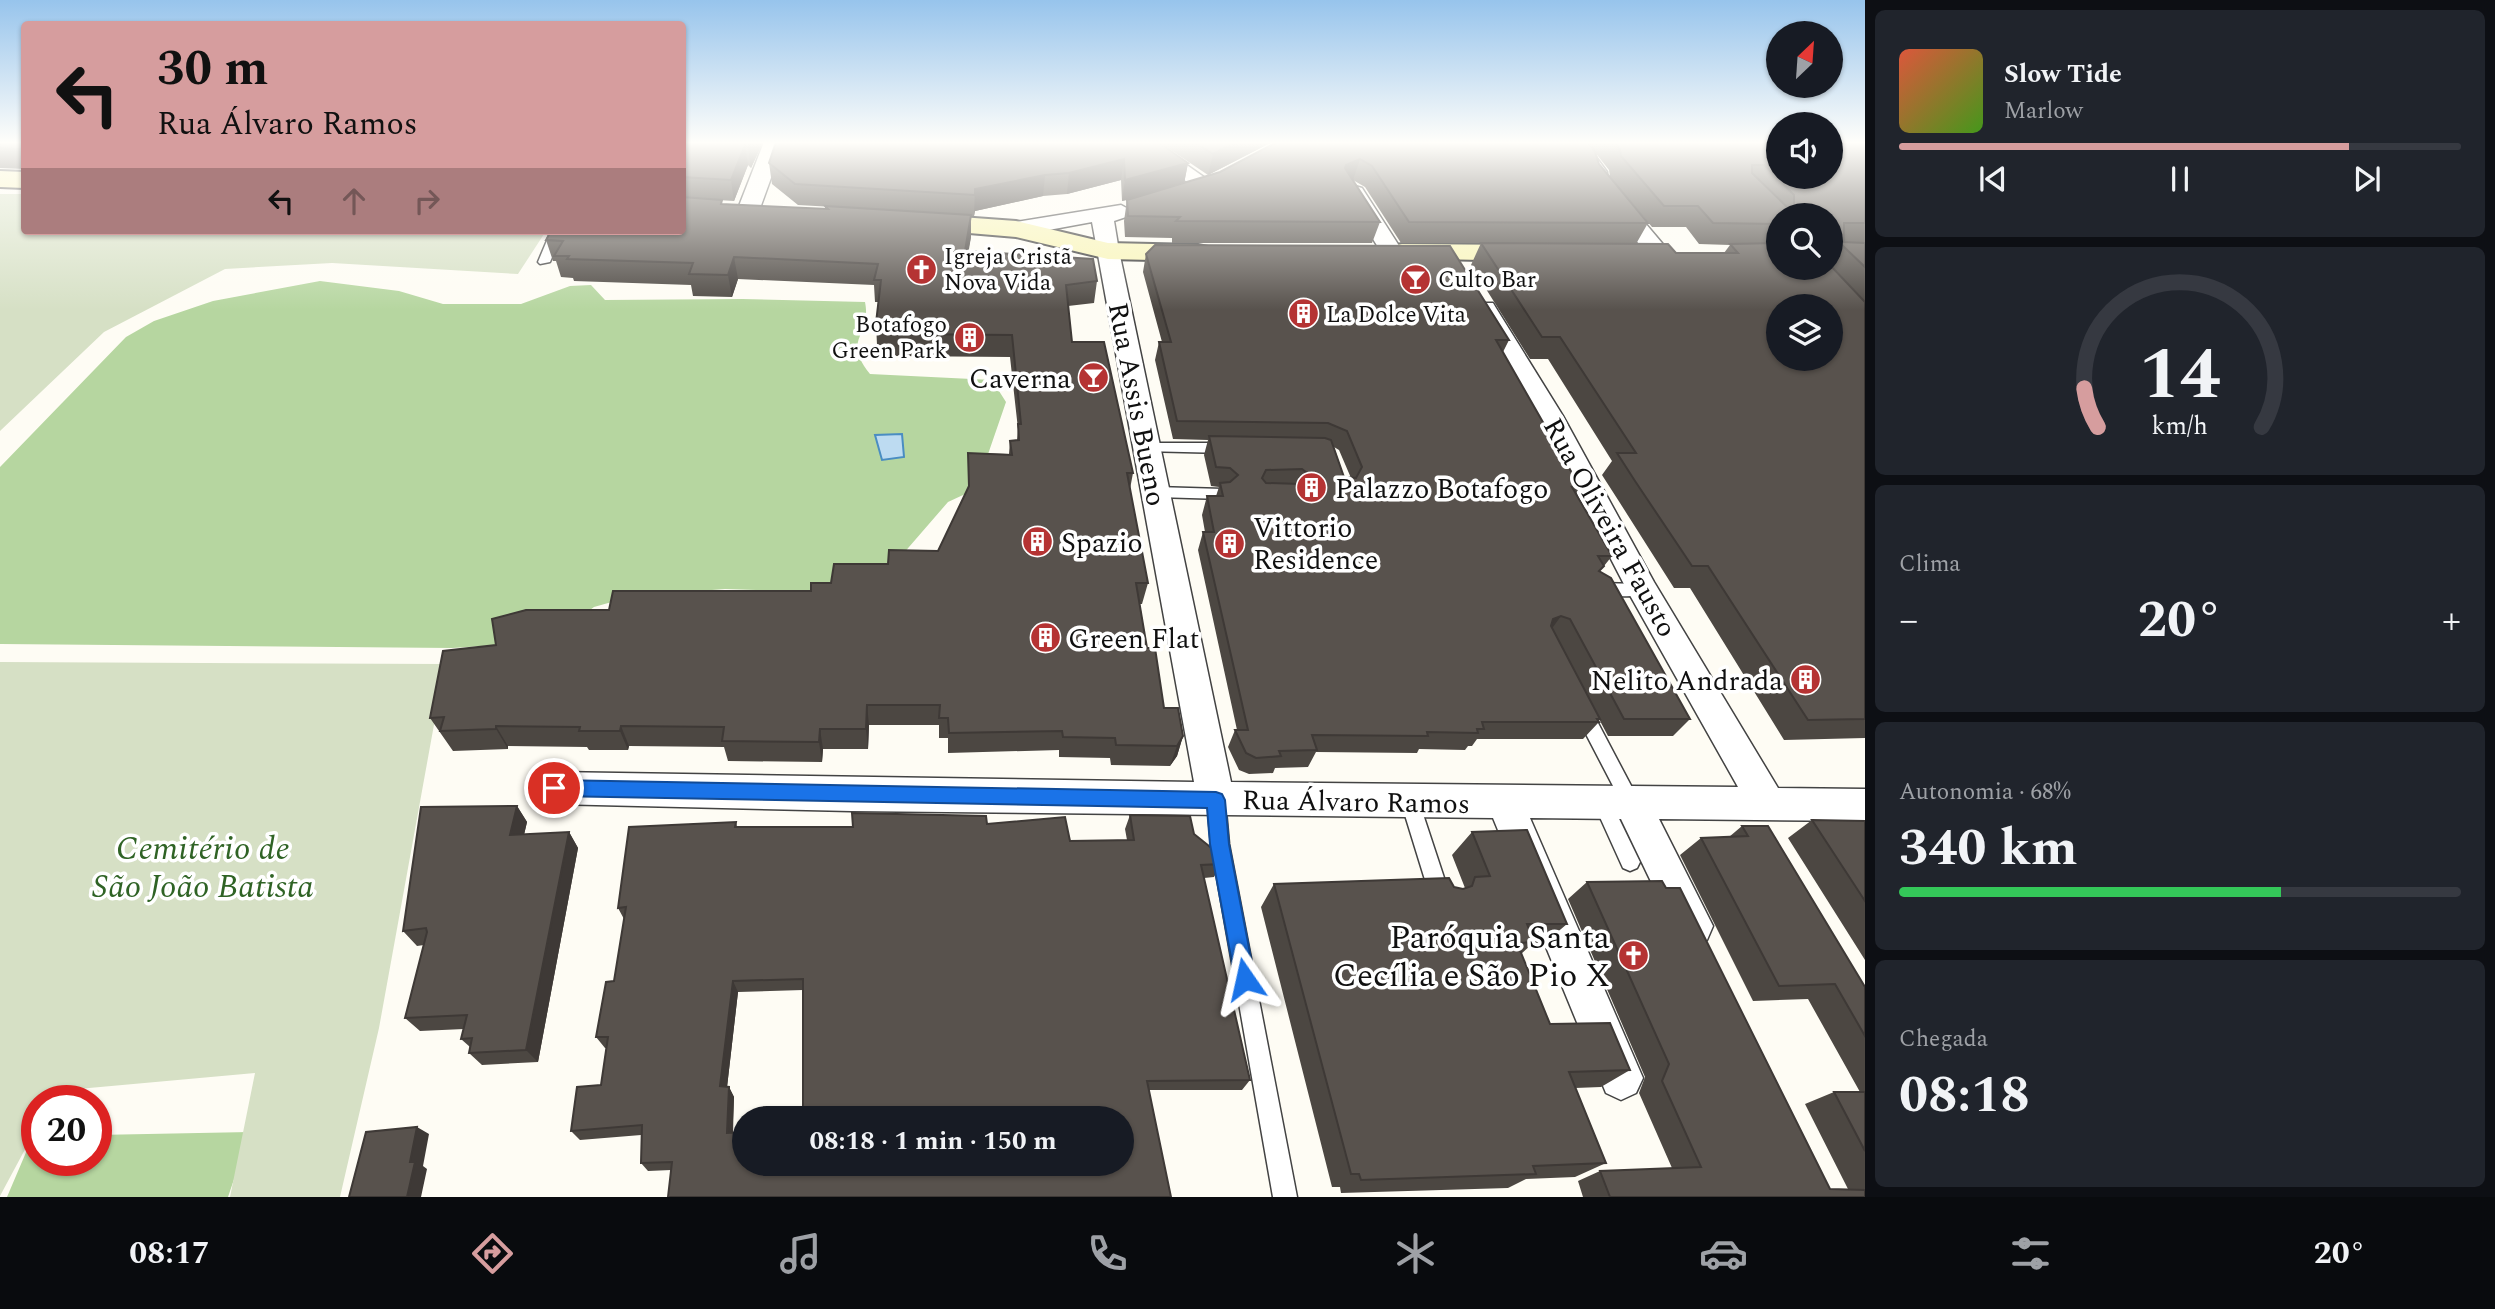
<!DOCTYPE html>
<html lang="pt">
<meta charset="utf-8">
<style>
body{margin:0;font-family:Spectral,serif;background:#20242c;color:#f1f3f6;height:100vh;display:flex;flex-direction:column;font-size:26px;white-space:nowrap}
*{box-sizing:border-box;margin:0}
p{font-size:23px;color:#9ea1a6}
.icon{flex:none;width:38px;height:38px;fill:none;stroke:currentColor;stroke-width:2;stroke-linecap:round;stroke-linejoin:round}
.map{position:relative;flex:1;overflow:hidden}
.details{display:flex;flex-direction:column;gap:10px;padding:10px;background:#0d0f14;width:630px}
.details>*{flex:none}
.banner{position:absolute;left:21px;top:21px;width:665px;height:214px;border-radius:7px;box-shadow:0 2px 5px #0004;background:#d69d9e;color:#111;overflow:hidden}
.needle{width:46px;rotate:25deg}
.tools{position:absolute;left:1766px;top:21px;display:grid;gap:14px}
.tools a{display:grid;place-items:center;width:77px;height:77px;border-radius:50%;background:#171b24;box-shadow:0 2px 5px #0004;font-size:35px}
.speed{position:absolute;left:21px;top:1085px;display:flex;gap:14px;font-size:35px;font-weight:700;text-align:center}
.speed>*{display:grid;place-content:center;width:91px;height:91px;border-radius:50%;background:#171b24;box-shadow:0 2px 5px #0004;line-height:1}
.speed .limit{border:10px solid #d22;background:#fff;color:#111}
.pin{position:absolute;display:grid;place-items:center;width:60px;height:60px;color:#fff;margin:-30px;border:4px solid #fff;border-radius:50%;box-shadow:0 2px 7px #0007}
.me{position:absolute;width:77px;margin:-38px;rotate:349deg;stroke-linejoin:round;filter:drop-shadow(0 0 5px #0008)}
.turn{display:flex;align-items:center;gap:24px;height:147px;padding:0 21px;font-size:32px}
.turn .icon{width:91px;height:91px;stroke-width:2.5}
.turn b{display:block;font-size:49px;line-height:60px}
.lanes{display:flex;align-items:center;height:66px;padding:0 21px;background:#0003;justify-content:center;gap:35px;direction:ltr}
.lanes .off{opacity:.35}
.big{font-size:52px;font-weight:700;line-height:1.1}
.details .tile{flex:1;display:flex;flex-direction:column;justify-content:center;gap:10px;min-width:0;padding:0 24px;border-radius:10px;background:#20242c}
.details .dial{align-items:center;gap:0}
.dial svg{height:182px;overflow:visible;fill:none;stroke:#363941;stroke-width:7;stroke-linecap:round;text-anchor:middle}
.dial text{fill:#f1f3f6;stroke:none}
.song{display:flex;align-items:center;gap:21px}
.cover{width:84px;height:84px;border-radius:10px;background:linear-gradient(135deg,hsl(10 70% 55%),hsl(100 70% 35%))}
.played{height:7px;border-radius:4px;background:linear-gradient(90deg,#d69d9e 80%,#363941 80%)}
.keys{display:flex;justify-content:space-around;direction:ltr}
.heat{display:flex;justify-content:space-between;align-items:center;font-size:38px;direction:ltr}
.charge{height:10px;border-radius:5px;background:linear-gradient(90deg,#34c759 68%,#363941 0)}
.trip{position:absolute;left:732px;top:1106px;width:402px;height:70px;border-radius:35px;background:#171b24;box-shadow:0 2px 5px #0004;font-weight:700;line-height:70px;text-align:center}
.menu{display:flex;height:112px;justify-content:space-around;align-items:center;background:#090b0e;color:#9ea1a6}
.menu .icon{width:49px;height:49px}
.menu .current{color:#d69d9e}
.menu b{font-size:32px;color:#f1f3f6}
main{display:flex;flex:1;min-height:0}
.map>svg:first-child{display:block}
</style>
<main>
<div class="map">
<svg width="1865" height="1197" viewBox="0 0 1865 1197">
<rect width="100%" height="100%" fill="#fefcf4"/>
<!-- forest -->
<path fill="#b6d6a0" d="M320,281L399,291L443,304H521L570,286L591,285L605,300L742,299L865,302C872,337 841,338 870,374L992,380L1006,402L976,489L948,502L896,562L858,593L725,589L633,596L594,607L571,624L530,643L452,648L0,644V467L126,337L154,321L213,301Z
M250,1132L228,1197H7L33,1136H37V1160H96V1135Z"/>
<!-- cemetery -->
<path fill="#d6e0c5" d="M0,194H24V231H546L518,274L332,263L225,269L104,332L0,431Z
M0,662L445,664L379,1028L340,1197H230L255,1073L56,1091L51,1101H37V1127L0,1196Z"/>
<!-- water -->
<path fill="#bddbf1" stroke="#4a8dc2" stroke-width="2" d="M902,434L904,457L882,460L875,435Z"/>
<g fill="none" stroke-linecap="round" stroke-linejoin="round">
<defs>
<path id="lane" d="M551,231H563L550,262L540,264L538,262Z
M1147,443H1225L1232,448L1225,453L1142,451L1140,448Z
M1156,487L1223,489L1230,494L1223,499L1156,497L1149,492Z
M1596,583L1643,584L1651,590C1644,599 1595,598 1588,589Z
M1583,704L1589,706L1637,797L1640,803L1637,809L1631,811L1625,809L1574,711L1577,706Z
M1216,792L1222,794L1225,800L1229,844L1297,1197H1273L1211,844L1207,800L1210,794Z
M1410,794L1416,796L1419,802L1450,896L1447,903L1440,905L1433,903L1430,896L1401,802L1404,796Z
M1603,796L1609,798L1637,856L1640,862L1637,868L1630,871L1623,868L1594,804L1597,798Z"/>
<path id="street" d="M764,142H784L759,211L748,217L740,216L737,211Z
M1130,142H1154L1218,187L1214,191H1200Z
M1565,142H1585L1607,172V178L1667,249L1670,254L1667,259H1651L1590,183L1587,172Z
M1355,186L1362,188L1403,252L1400,257H1384L1381,252L1344,192Z
M1121,205L1132,211L1129,216L1114,221L1119,251L1231,782L1738,787L1627,590L1537,416L1472,308L1475,303H1493L1496,308L1563,416L1654,582L1778,788L1865,789V821L1659,819L1713,926L1707,940L1693,945L1679,940L1621,819L1530,818L1643,1078L1636,1093L1621,1100L1606,1093L1493,818L851,811L554,804L541,799L536,788L541,777L554,772L1194,782L1092,222L1016,236L1005,229L1016,222Z"/>
<path id="secondary" d="M0,171L24,172V188L0,187Z
M919,214L1016,221L1108,243L1198,245L1208,247L1212,253L1208,259L1198,261L1108,259L1016,237L910,228L906,222L910,216Z
M1402,244L1527,245L1537,247L1541,253L1537,259L1527,261L1392,258L1388,252L1392,246Z"/>
</defs>
<!-- lane casing -->
<use href="#lane" stroke="#434343" stroke-width="3"/>
<!-- street casing -->
<use href="#street" stroke="#434343" stroke-width="3"/>
<!-- secondary casing -->
<use href="#secondary" stroke="#323232" stroke-width="4"/>
<!-- lane -->
<use href="#lane" fill="#fff" fill-rule="evenodd"/>
<!-- street -->
<use href="#street" fill="#fff" fill-rule="evenodd"/>
<!-- secondary -->
<use href="#secondary" fill="#f8f4b5" fill-rule="evenodd"/>
</g>
<!-- wall -->
<path fill="#4c4742" fill-rule="evenodd" d="M0,142H24V169L0,168Z
M682,142H763L751,168L748,165L734,201L702,199L723,204L825,209V206L904,211L798,205L772,184L769,163L776,142L1188,163L1184,183L1220,172L1277,142H1865V738L1784,740L1690,588H1674L1620,503L1602,475L1612,461L1548,359H1530L1471,265L1481,243H1401L1365,187L1353,180L1380,222L1372,243H1172V238L1125,237L1124,221L1127,200L1122,201L1121,180L1067,194L1043,196L975,211L974,216H971V237L968,251L1097,281L1094,303L1068,306L1072,342L1133,473L1130,489L1148,583L1142,604H1140L1147,648L1164,708L1183,736L1177,756L1170,766L1111,765L1110,758L1059,757V750L948,753V738H939V725H869L868,749H823L822,762L728,761L724,747L629,746L628,750H589L587,747L508,746V749L453,751L430,718L496,645L609,610L811,591L888,564L938,551L968,489V453L1009,454L1010,441L1017,440L1018,429L1010,357L895,356L877,345L876,323L878,302H875L874,285L738,279L732,297L693,296L691,285L574,281L573,278L561,277L556,261H553L546,240L682,231ZM1594,151L1609,170L1610,177L1599,164ZM1621,190L1652,227H1686L1699,244L1730,245L1724,253H1676L1636,244L1648,223ZM1778,215H1830V268H1778Z
M1159,142H1272L1208,175Z
M1146,254L1509,340L1503,352L1580,487L1576,493L1612,556L1600,571L1690,719L1673,736H1608L1599,719L1598,721L1599,722L1583,739H1477L1472,746H1468L1465,750L1419,749L1417,753L1316,752L1308,767L1275,768L1273,773L1249,774L1239,770L1228,747L1235,730H1237L1198,550L1203,532H1205L1202,515L1207,496H1216L1219,487L1211,486L1204,455L1208,440L1173,439L1155,360L1159,342H1162L1143,272ZM1334,447L1339,450L1351,478L1344,477Z
M517,806L527,822L524,835L569,832L578,848L538,1062L482,1065L469,1053L470,1047L461,1039L464,1029L420,1031L405,1018L424,945L417,946L403,931Z
M852,813L986,816L987,824L1065,817L1070,841L1127,840L1125,829L1130,815L1190,816L1194,834L1219,854L1221,864L1214,877L1204,878L1250,1080L1242,1090H1149L1171,1197H668L671,1170L648,1171L641,1163V1135L580,1140L571,1131L577,1087L601,1085L606,1048H605L596,1037L606,982L614,981L624,919L618,908L629,827L736,822L737,827H853ZM803,990V1118H1122V1164H744V1132L733,1133L734,1097L729,1087H727L738,992Z
M1812,820L1865,821V960L1788,838Z
M1742,826L1865,987V1197H1583L1578,1181L1600,1171L1672,1168L1639,1093L1645,1077L1568,899L1587,882L1830,1189H1848L1805,1104L1834,1092H1860L1808,999L1753,1001L1680,855L1701,838L1729,837Z
M1472,832L1567,924L1542,945H1531L1521,954L1550,1024L1630,1070L1601,1087L1575,1088L1606,1163L1575,1177L1526,1179L1508,1188L1341,1193L1340,1187H1332L1261,907L1274,884L1454,887L1463,889L1465,888L1452,855Z"/>
<!-- shaded-wall -->
<path fill="#3e3936" d="M750,142H763L751,168L748,147Z
M1236,142H1272L1208,175L1213,154Z
M745,145L748,165L734,201L731,180Z
M1124,159L1121,180L1067,194L1069,173Z
M1360,159L1353,180L1340,186L1346,165Z
M1188,163L1184,184L1122,201L1125,180Z
M1045,175L1043,196L975,211L974,216L975,189Z
M971,215V237L965,273V251Z
M734,257L738,279L732,297L728,275Z
M1561,616L1548,634L1553,619Z
M867,705L869,725L868,749L866,729Z
M496,726L508,746V749L496,729Z
M621,726L629,746L628,750L620,731Z
M820,729L823,749L822,762L819,742Z
M1183,736L1177,756L1170,766L1177,746Z
M517,806L527,822L520,851L510,835Z
M569,832L578,848L538,1062L526,1050Z
M733,981L738,992L726,1096L720,1086Z
M729,1087L734,1097L732,1142L727,1133Z
M417,1127L429,1134L423,1166L427,1169L421,1197H407L410,1162Z"/>
<!-- building -->
<path fill="#58524d" stroke="#3e3936" stroke-width="2" fill-rule="evenodd" d="M0,142H24V149L0,148Z
M682,142H750L748,147L745,145L731,180L682,177Z
M776,142H1158L1188,163L1125,180L1124,159L1069,173L1045,175L975,189V195L795,184L769,163Z
M1194,142H1236L1213,154Z
M1277,142H1588L1595,152L1599,164L1648,223L1409,222L1372,166L1360,159L1346,165L1345,168L1380,222L1176,221L1180,217L1128,216L1127,200L1220,172Z
M1614,142H1778V177H1830V142H1865V223H1844V242L1865,243V267L1842,245H1830V215H1778V224L1713,223L1698,206H1664L1621,156L1620,150ZM1752,165H1764L1794,195V208L1787,207L1752,173Z
M682,197L722,200L721,204L828,209L825,206L971,215L965,251L1093,259L1097,281L1066,285L1072,342H1104L1133,473H1127L1148,583H1136L1147,648H1155L1164,708H1178L1183,736L1177,746L1116,745L1115,738L1063,737L1062,731L949,733L948,718H939L940,705H867L866,729H820L819,742L722,741L724,727L621,726L620,731H579L580,727L496,726V729L440,731L444,717L430,718L443,651L496,645L492,619L526,610H609L613,591H811V583H831L834,564H888L889,550L938,551L969,486L968,453L1012,455L1010,441L1019,440L1018,424H1021L1012,335L894,334L876,323L881,280H874L878,264L734,257L728,275L689,274L693,263L567,259L569,256H554L563,241L546,240L551,231H682Z
M1481,243L1668,244L1676,253H1738L1730,244L1778,243V268H1830V265L1865,302V719L1808,720L1708,566H1692L1635,481L1617,453H1636L1560,337H1542ZM1778,306H1830V359H1778Z
M1155,245L1450,246L1509,340H1496L1580,487H1572L1612,556H1598L1604,566L1599,571L1611,578L1690,719H1624L1570,619L1561,616L1553,619L1551,626L1600,719H1597L1599,722H1482L1484,729H1477L1478,733L1427,732L1428,736L1312,735L1317,750L1279,751L1281,756L1256,758L1246,753L1235,730H1248L1203,532H1214L1207,496H1223L1220,483L1230,482L1238,475L1230,468L1216,467L1209,436L1325,438L1331,440L1344,477L1356,478L1362,467L1347,431L1328,423L1177,421L1159,342H1171L1146,254ZM1302,469L1311,476L1301,484L1266,483L1262,478L1266,470Z
M517,806L510,835L569,832L526,1050L469,1053L472,1038L461,1039L467,1015L405,1018L427,932L426,928L403,931L421,807Z
M852,813L986,816L987,824L1065,817L1070,841L1134,840L1130,815L1190,816L1194,834L1219,854L1221,864L1201,865L1250,1080L1147,1081L1171,1197H668L672,1162L641,1163L642,1125L571,1131L577,1087L601,1085L608,1037H596L606,982L614,981L626,907L618,908L629,827L736,822L735,827H853ZM803,979V1118H1122V1164H744V1132L727,1133L729,1087L720,1086L733,981Z
M1812,820L1865,821V901Z
M1742,826H1768L1865,987V1036L1835,984L1779,986L1701,838L1748,836Z
M1527,830L1567,924H1527L1534,942L1517,943L1550,1024L1610,1023L1630,1070L1569,1072L1606,1163L1533,1166L1536,1174L1361,1180L1359,1174H1351L1274,884L1449,878L1454,887L1463,889L1472,886L1475,877L1490,876L1472,832Z
M1662,881L1666,888H1680L1830,1189L1865,1190V1197H1610L1600,1171L1701,1167L1662,1081L1669,1064L1587,882Z
M1834,1092H1865V1151Z
M417,1127L410,1162H415L407,1197H349L366,1132Z"/>
<!-- sky -->
<linearGradient id="sky" x2="0" y2="1"><stop stop-color="#97c4ec"/><stop offset="0.46" stop-color="#fffefa"/><stop offset="1" stop-color="#fffefa" stop-opacity="0"/></linearGradient>
<rect width="1865" height="310" fill="url(#sky)"/>
<!-- route -->
<path fill="#1a73e8" stroke="#114b97" stroke-width="2" d="M554,780L1216,792L1222,794L1225,800L1229,844L1255,979L1252,987L1245,990L1238,987L1235,979L1210,844L1207,808L554,796L547,793L544,788L547,782Z"/>
<!-- icons -->
<defs>
<symbol id="church-disc" viewBox="-11 -11 22 22"><circle r="9.5" fill="#b53333" stroke="#fff"/><path d="M-1.2-6h2.4v3.5h3.3v2.4h-3.3V6h-2.4V-.1h-3.3v-2.4h3.3Z" fill="#fff"/></symbol>
<symbol id="bar-disc" viewBox="-11 -11 22 22"><circle r="9.5" fill="#b53333" stroke="#fff"/><path d="M-6-5H6L.8 .8V4.5H3.5V6h-7V4.5H-.8V.8Z" fill="#fff"/></symbol>
<symbol id="building-disc" viewBox="-11 -11 22 22"><circle r="9.5" fill="#b53333" stroke="#fff"/><path d="M-4-6H4V6H1V3H-1V6H-4ZM-2.5-4.3h1.7v1.8h-1.7ZM.8-4.3h1.7v1.8H.8ZM-2.5-1h1.7V.8h-1.7ZM.8-1h1.7V.8H.8Z" fill="#fff"/></symbol>
</defs>
<g fill-rule="evenodd">
<use href="#church-disc" x="904" y="252" width="35" height="35"/>
<use href="#bar-disc" x="1398" y="262" width="35" height="35"/>
<use href="#building-disc" x="1286" y="296" width="35" height="35"/>
<use href="#building-disc" x="952" y="320" width="35" height="35"/>
<use href="#bar-disc" x="1076" y="360" width="35" height="35"/>
<use href="#building-disc" x="1294" y="470" width="35" height="35"/>
<use href="#building-disc" x="1020" y="524" width="35" height="35"/>
<use href="#building-disc" x="1212" y="526" width="35" height="35"/>
<use href="#building-disc" x="1028" y="620" width="35" height="35"/>
<use href="#building-disc" x="1788" y="662" width="35" height="35"/>
<use href="#church-disc" x="1616" y="938" width="35" height="35"/>
</g>
<g text-anchor="middle" stroke-width="7" stroke-linejoin="round" paint-order="stroke">
<!-- far-poi labels -->
<g font-size="23" fill="#101010" stroke="#fff" text-anchor="start">
<text x="944" y="264">Igreja Cristã<tspan x="944" dy="26">Nova Vida</tspan></text>
<text x="1438" y="287">Culto Bar</text>
<text x="1326" y="322">La Dolce Vita</text>
<text x="947" y="332" text-anchor="end">Botafogo<tspan x="947" dy="26">Green Park</tspan></text>
</g>
<!-- poi labels -->
<g font-size="28" fill="#101010" stroke="#fff" text-anchor="start">
<text x="1071" y="388" text-anchor="end">Caverna</text>
<text x="1335" y="498">Palazzo Botafogo</text>
<text x="1253" y="537">Vittorio<tspan x="1253" dy="32">Residence</tspan></text>
<text x="1061" y="552">Spazio</text>
<text x="1068" y="648">Green Flat</text>
<text x="1783" y="690" text-anchor="end">Nelito Andrada</text>
</g>
<!-- street labels -->
<g font-size="28" fill="#101010" stroke="#fff">
<text transform="translate(1138 404) rotate(79)" y="10">Rua Assis Bueno</text>
<text transform="translate(1611 527) rotate(61)" y="10">Rua Oliveira Fausto</text>
<text transform="translate(1356 801) rotate(1)" y="10">Rua Álvaro Ramos</text>
</g>
<!-- near-park labels -->
<g font-size="33" font-style="italic" fill="#2f6325" stroke="#fff">
<text x="203" y="859">Cemitério de<tspan x="203" dy="38">São João Batista</tspan></text>
</g>
<!-- near-poi labels -->
<g font-size="33" fill="#101010" stroke="#fff" text-anchor="end">
<text x="1610" y="948">Paróquia Santa<tspan x="1610" dy="38">Cecília e São Pio X</tspan></text>
</g>
</g>
</svg>
<div class="tools">
<a><svg class="needle" viewBox="-14 -14 28 28"><path d="M0-13l5 13h-10z" fill="#e53935"/><path d="M0 13l5-13h-10z" fill="#9ea1a6"/></svg></a>
<a><svg class="icon" aria-label="sound" viewBox="0 0 24 24"><path d="M4 9h4l5-4v14l-5-4H4zM17 9q2 3 0 6"/></svg></a>
<a><svg class="icon" aria-label="search" viewBox="0 0 24 24"><circle cx="10" cy="10" r="6"/><path d="M15 15l6 6"/></svg></a>
<a><svg class="icon" aria-label="layers" viewBox="0 0 24 24"><path d="M12 4l9 5-9 5-9-5zM3 14l9 5 9-5"/></svg></a>
</div>
<div class="speed"><div class="limit">20</div></div>
<div class="pin" style="left:554px;top:788px;background:#d93025"><svg class="icon" aria-label="arrive" viewBox="0 0 24 24"><path d="M6 21V4h12l-3 4 3 4H6"/></svg></div>
<svg class="me" style="left:1245px;top:979px" viewBox="-20 -20 40 40"><path d="M0-17L14 15 0 8-14 15z" fill="#1a73e8" stroke="#fff" stroke-width="4"/></svg>
<div class="trip">08:18 · 1 min · 150 m</div>
<div class="banner">
<div class="turn"><svg class="icon" aria-label="left" viewBox="0 0 24 24"><path d="M17 20v-9H6M10 6l-5 5 5 5"/></svg><div><b>30 m</b>Rua Álvaro Ramos</div></div>
<div class="lanes"><svg class="icon" aria-label="left" viewBox="0 0 24 24"><path d="M17 20v-9H6M10 6l-5 5 5 5"/></svg><svg class="icon off" aria-label="ahead" viewBox="0 0 24 24"><path d="M12 20V5M6 11l6-6 6 6"/></svg><svg class="icon off" aria-label="right" viewBox="0 0 24 24"><path d="M7 20v-9h11M14 6l5 5-5 5"/></svg></div>
</div>
</div>
<section class="details">
<div class="tile">
<div class="song"><i class="cover"></i><div><b>Slow Tide</b><p>Marlow</p></div></div>
<div class="played"></div>
<div class="keys"><svg class="icon" aria-label="previous" viewBox="0 0 24 24"><path d="M18 5L8 12l10 7zM5 5v14"/></svg><svg class="icon" aria-label="pause" viewBox="0 0 24 24"><path d="M8 5v14M16 5v14"/></svg><svg class="icon" aria-label="next" viewBox="0 0 24 24"><path d="M6 5l10 7-10 7zM19 5v14"/></svg></div>
</div>
<div class="tile dial"><svg viewBox="0 0 100 80">
<path d="M14 69A42 42 0 1 1 86 69"/>
<path d="M14 69A42 42 0 0 1 8 52" stroke="#d69d9e"/>
<text x="50" y="56" font-size="32" font-weight="700">14</text>
<text x="50" y="72" font-size="11">km/h</text>
</svg></div>
<div class="tile"><p>Clima</p>
<div class="heat"><a>−</a><b class="big">20°</b><a>+</a></div>
</div>
<div class="tile"><p>Autonomia · 68%</p><b class="big">340 km</b><div class="charge"></div></div>
<div class="tile"><p>Chegada</p><b class="big">08:18</b></div>
</section>
</main>
<nav class="menu">
<b>08:17</b>
<svg class="icon current" aria-label="directions" viewBox="0 0 24 24"><path d="M12 3l9 9-9 9-9-9zM9 14v-3h6M13 9l2 2-2 2"/></svg>
<svg class="icon" aria-label="music" viewBox="0 0 24 24"><path d="M9 18V5l10-2v13"/><circle cx="6" cy="18" r="3"/><circle cx="16" cy="16" r="3"/></svg>
<svg class="icon" aria-label="phone" viewBox="0 0 24 24"><path d="M5 4h4l2 5-3 2q2 4 5 5l2-3 5 2v4C11 20 4 13 5 4z"/></svg>
<svg class="icon" aria-label="climate" viewBox="0 0 24 24"><path d="M12 3v18M4 7l16 10M4 17L20 7"/></svg>
<svg class="icon" aria-label="car" viewBox="0 0 24 24"><path d="M5 17H2v-5l4-1 3-4h7l3 4 3 1v5h-3M9 17h6M6 11h13"/><circle cx="7" cy="17" r="2"/><circle cx="17" cy="17" r="2"/></svg>
<svg class="icon" aria-label="filters" viewBox="0 0 24 24"><path d="M4 7h16M4 17h16"/><circle cx="9" cy="7" r="2"/><circle cx="15" cy="17" r="2"/></svg>
<b>20°</b>
</nav>
